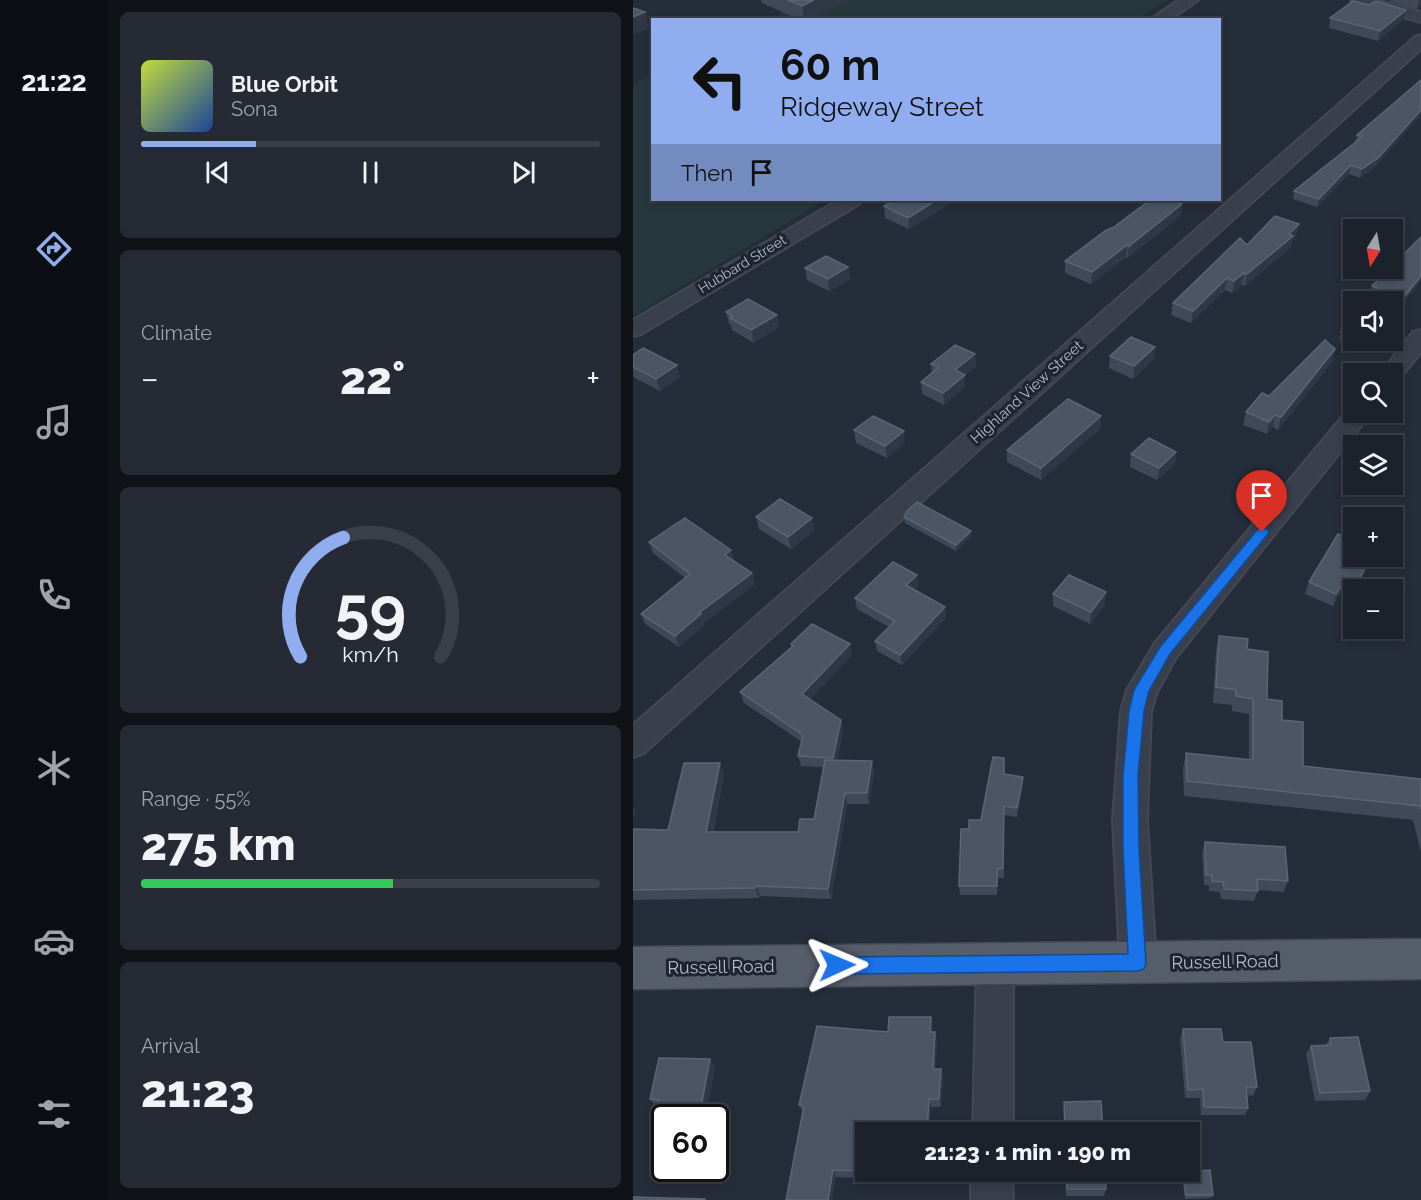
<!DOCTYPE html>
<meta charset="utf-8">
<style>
body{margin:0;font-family:Raleway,sans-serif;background:#252a34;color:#f1f3f6;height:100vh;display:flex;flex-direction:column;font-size:22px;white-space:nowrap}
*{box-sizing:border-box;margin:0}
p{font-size:20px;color:#a0a4a9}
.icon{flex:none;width:33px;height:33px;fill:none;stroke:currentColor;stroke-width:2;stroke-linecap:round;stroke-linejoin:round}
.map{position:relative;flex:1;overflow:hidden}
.panel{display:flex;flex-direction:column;gap:12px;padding:12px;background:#0f1318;width:525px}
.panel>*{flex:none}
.hud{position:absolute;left:18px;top:18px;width:570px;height:183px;border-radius:0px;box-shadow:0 3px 9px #0003,0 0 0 2px #3a3f48;background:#90aeef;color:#111;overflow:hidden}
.needle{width:39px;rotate:191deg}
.controls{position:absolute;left:710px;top:219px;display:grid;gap:12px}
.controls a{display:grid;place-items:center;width:60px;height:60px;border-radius:0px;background:#1c222c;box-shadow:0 3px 9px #0003,0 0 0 2px #3a3f48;font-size:30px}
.speed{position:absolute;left:18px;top:1104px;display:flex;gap:12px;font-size:30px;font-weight:700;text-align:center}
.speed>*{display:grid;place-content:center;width:78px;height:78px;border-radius:50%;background:#1c222c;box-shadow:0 3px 9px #0003,0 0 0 2px #3a3f48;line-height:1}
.speed .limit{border:3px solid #111;border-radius:9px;background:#fff;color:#111}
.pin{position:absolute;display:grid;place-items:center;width:51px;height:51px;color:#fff;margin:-62px -26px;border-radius:50% 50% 50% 0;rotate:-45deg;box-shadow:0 0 6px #0007}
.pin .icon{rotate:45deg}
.me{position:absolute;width:66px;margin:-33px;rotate:89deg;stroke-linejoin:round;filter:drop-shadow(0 0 4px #0008)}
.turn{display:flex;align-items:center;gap:21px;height:126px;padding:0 30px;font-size:27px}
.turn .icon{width:78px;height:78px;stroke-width:2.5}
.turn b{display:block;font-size:42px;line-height:51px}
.then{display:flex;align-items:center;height:57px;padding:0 30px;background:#0003;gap:12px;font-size:22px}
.big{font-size:45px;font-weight:800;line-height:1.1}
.panel .card{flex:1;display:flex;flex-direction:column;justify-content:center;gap:9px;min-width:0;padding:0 21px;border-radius:9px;background:#252a34}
.panel .dial{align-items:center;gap:0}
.dial svg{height:156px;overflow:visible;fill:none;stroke:#3a3f48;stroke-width:7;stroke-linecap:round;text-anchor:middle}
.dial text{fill:#f1f3f6;stroke:none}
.song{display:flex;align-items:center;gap:18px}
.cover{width:72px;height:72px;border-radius:9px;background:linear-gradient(135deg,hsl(70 70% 55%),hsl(220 70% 35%))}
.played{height:6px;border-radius:3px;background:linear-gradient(90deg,#90aeef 25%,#3a3f48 25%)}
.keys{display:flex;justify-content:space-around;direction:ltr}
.heat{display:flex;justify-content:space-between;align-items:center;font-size:33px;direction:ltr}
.charge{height:9px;border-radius:4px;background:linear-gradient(90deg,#34c759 55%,#3a3f48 0)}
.trip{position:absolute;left:222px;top:1122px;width:345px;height:60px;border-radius:0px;background:#1c222c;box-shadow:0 3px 9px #0003,0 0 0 2px #3a3f48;font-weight:800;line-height:60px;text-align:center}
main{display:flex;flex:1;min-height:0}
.tabs{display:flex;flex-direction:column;width:108px;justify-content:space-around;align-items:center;background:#0b0e12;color:#a0a4a9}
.tabs .icon{width:42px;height:42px}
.tabs .on{color:#90aeef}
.tabs b{font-size:27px;color:#f1f3f6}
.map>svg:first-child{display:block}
</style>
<main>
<nav class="tabs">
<b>21:22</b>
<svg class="icon on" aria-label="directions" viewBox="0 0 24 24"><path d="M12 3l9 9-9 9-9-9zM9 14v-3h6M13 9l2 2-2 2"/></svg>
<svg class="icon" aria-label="music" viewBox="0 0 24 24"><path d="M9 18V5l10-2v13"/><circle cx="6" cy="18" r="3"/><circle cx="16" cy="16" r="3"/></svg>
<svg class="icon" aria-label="phone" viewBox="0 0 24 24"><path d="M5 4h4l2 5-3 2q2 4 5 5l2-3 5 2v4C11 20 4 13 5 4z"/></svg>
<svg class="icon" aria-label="climate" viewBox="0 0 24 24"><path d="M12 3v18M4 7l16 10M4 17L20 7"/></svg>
<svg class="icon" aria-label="car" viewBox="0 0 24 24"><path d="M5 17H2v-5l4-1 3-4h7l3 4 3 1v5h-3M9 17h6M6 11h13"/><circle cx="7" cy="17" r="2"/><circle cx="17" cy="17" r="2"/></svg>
<svg class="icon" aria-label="filters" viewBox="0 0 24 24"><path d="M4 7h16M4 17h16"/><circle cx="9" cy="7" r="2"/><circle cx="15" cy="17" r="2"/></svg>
</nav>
<section class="panel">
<div class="card">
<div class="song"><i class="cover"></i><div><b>Blue Orbit</b><p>Sona</p></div></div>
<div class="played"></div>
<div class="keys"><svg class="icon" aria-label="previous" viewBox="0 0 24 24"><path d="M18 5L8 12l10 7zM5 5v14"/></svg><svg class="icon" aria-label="pause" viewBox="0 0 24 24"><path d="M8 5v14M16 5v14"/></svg><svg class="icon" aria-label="next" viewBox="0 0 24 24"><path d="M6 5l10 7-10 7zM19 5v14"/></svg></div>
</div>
<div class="card"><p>Climate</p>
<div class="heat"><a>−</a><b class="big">22°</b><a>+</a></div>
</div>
<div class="card dial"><svg viewBox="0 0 100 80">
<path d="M14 69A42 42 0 1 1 86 69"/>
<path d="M14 69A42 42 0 0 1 36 8" stroke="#90aeef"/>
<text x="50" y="56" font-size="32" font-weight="700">59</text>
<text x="50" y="72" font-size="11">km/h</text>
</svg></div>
<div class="card"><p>Range · 55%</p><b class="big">275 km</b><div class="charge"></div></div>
<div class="card"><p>Arrival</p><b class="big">21:23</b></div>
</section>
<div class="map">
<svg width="788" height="1200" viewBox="0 0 788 1200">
<rect width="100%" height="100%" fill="#252d3a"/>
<!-- green -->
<path fill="#27383c" d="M178,0H535L502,20H134Z
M19,74L20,200H192L0,316V84Z"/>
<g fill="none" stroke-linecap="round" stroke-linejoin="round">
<defs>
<path id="minor" d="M546,0H565L536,20H517Z
M718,0H743L788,12V22L721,3Z
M788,35V49L11,753L0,757V725L782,37Z
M206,200H229L226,204L8,334L0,336V320Z
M788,330V352L766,379L759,381V374H747L780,332Z
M718,406L720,412H739L542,659L524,692L518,711L514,820L523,963L518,976L505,981L492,976L487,963L480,820L488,711L494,690L522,643Z
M362,945L375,950L380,963V1132H340L344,963L349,950Z
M338,1172H379L380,1200H338Z"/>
<path id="major" d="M788,939V979L0,989V947Z"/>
</defs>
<!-- minor casing -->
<use href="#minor" stroke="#424854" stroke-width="4"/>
<!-- major casing -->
<use href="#major" stroke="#424854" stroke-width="3"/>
<!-- minor -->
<use href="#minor" fill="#393f4b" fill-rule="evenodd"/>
<!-- major -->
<use href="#major" fill="#575e6b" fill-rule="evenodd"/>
</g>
<!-- wall -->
<path fill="#404958" d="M128,0H217L175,20H167L129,3Z
M757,0H788V5L784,9L756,1Z
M773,10L771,19L745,41L696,28L697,18Z
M788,80L743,166L727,178L716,174L684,207L660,199L661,191L722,142L724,135Z
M323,200L276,229L252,218L251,206Z
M548,215L495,258L493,257L458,284L432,273V261Z
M666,224L663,236L659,241L657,248L612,286L609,285L599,293L592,290L558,323L538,315L540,303L614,245Z
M215,267L217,279L196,291L174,280L172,268Z
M788,281L768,305L737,294L739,286Z
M93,312L146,327L121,343L99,330L98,325L96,324Z
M720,318V340H733L727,348L706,340L708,332Z
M702,349L699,362L645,430L640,427L634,434L610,425L613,412Z
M342,354L343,366L332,375V387L311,405L289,394L288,382L299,374L298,364Z
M0,355L47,377L27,391L0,377Z
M477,356L521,359L500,379L476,368Z
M468,428L408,480L374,462V450Z
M221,430L272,443L254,458L223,443Z
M543,452L542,464L524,480L497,467L498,454Z
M123,517L179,518L181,531L158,549L126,529Z
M271,517L338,537L323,551L272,523Z
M16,542L101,561L119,573L122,584L71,623V625L46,647L12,624L8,614L52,578L20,553Z
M737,561L723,590H720V593L710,589L700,606L672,594L676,582Z
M285,585L281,590L312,607L313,618L269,665L244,651L242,641L256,627L224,609L222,598Z
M420,594L472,604L457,624L420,606Z
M586,636L614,649L634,699L649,720L670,766L788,779V852L780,820L551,796L550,768L553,753L616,760V714L599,711V705L580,703L583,651Z
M158,644L219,655L177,699L208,720L210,730L204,760L239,761L241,772L236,804H214L198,899L127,896L126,898L0,900V829L35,830L91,774L80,832H165L181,819L190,767L168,766L165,756L169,742L111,703L107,692L158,647Z
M371,774L390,786L384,817L371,815V878H365L364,895H327L326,886L336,829L348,820Z
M572,842L655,881L651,892L625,890L621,901L588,899L587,892L576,891V885H571L569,853Z
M298,1017L300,1026L299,1032H302L304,1041L302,1069H308L310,1077L308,1107H298L232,1132V1169H230L229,1178L203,1177L166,1105L255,1032Z
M550,1029L590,1042L624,1087L620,1096L614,1095L615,1108L612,1115H568L567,1098H552L547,1038Z
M697,1038L737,1091L732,1100L682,1101L673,1054L678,1046L693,1045Z
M77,1059L82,1067L32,1118V1147H24L17,1139L25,1107H23L17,1099Z
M431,1102L470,1132H431Z
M432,1172H472L473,1189L471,1196H433Z
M550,1172L580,1195L578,1198L552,1199L549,1175Z"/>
<!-- shaded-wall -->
<path fill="#303847" d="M181,0H217L175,20H171L169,6Z
M786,0H788V5L784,9Z
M773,10L771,19L745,41L747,31Z
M12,12L16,28L0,35V17Z
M788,110V115L743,166L727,178L729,169Z
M718,165L716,174L684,207L686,199Z
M304,200H323L276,229L275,218Z
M549,204L548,215L495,258L496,246Z
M666,224L663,236L659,241L657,248L612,286L614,274Z
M494,245L493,257L458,284L459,272Z
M215,267L217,279L196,291L195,279Z
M611,273L609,285L599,293L601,281Z
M788,276V281L768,305L771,297Z
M594,278L592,290L558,323L560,311Z
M765,295L762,303L759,307V302Z
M144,315L146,327L121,343L118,330Z
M729,340H733L727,348Z
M522,347L521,359L500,379L501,366Z
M702,349L699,362L645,430L648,417Z
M342,354L343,366L332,375V387L311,405L310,393L322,370Z
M44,365L47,377L27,391L23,379Z
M642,415L640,427L634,434L636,422Z
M468,416V428L408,480V468Z
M271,431L272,443L254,458L252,446Z
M543,452L542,464L524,480L526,468Z
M179,518L181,531L158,549L155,537Z
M338,531V537L323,551V545Z
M98,550L101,561L92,555Z
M738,556H739L737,561L723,590L725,581Z
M119,573L122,584L71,623V625L46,647L42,636L66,613Z
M284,575L285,585L274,596L273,585Z
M714,577L710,589L700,606L703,594Z
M473,592L472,604L457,624L458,612Z
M312,607L313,618L269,665L267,655Z
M217,644L219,655L172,704L169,694Z
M208,720L210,730L202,768L200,758Z
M239,761L241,772L236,804L234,793Z
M87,763L91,774L77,843L73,832Z
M390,777V786L384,817V808Z
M212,793L214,804L198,899L195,889Z
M0,806L3,811L0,821Z
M123,886L127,896L126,898L122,888Z
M298,1017L300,1026L299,1041L297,1032Z
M302,1032L304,1041L302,1077L300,1069Z
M77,1059L82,1067L73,1118H66Z
M308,1069L310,1077L308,1107L306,1099Z
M296,1099L298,1107L296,1132H294Z
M227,1162L230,1169L229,1178L226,1171Z
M200,1170L203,1177L199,1200H195Z"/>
<!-- building -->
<path fill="#4c5564" stroke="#5c6573" stroke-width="1.5" d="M155,0H181L169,6Z
M720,1L736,5L743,1L773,10L747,31L697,18Z
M0,8L12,12L0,17Z
M788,80V110L745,158L729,169L718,165L686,199L661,191L729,137L724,135Z
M262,200H304L275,218L251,206Z
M517,200H538L549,204L496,246L494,245L459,272L432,261L472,231L481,227Z
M642,216L666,224L656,234L660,236L614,274L611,273L601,281L594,278L560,311L540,303L607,238L614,245Z
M788,237V276L771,297L765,295L759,302H733L745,288L739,286L757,268H759V266Z
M193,256L215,267L195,279L172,268Z
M115,299L144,315L118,330L97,318L100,316L93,312Z
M720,318V336L708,332Z
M498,337L522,347L501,366L477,356Z
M692,340L702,349L648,417L642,415L636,422L613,412L629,393L636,396Z
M322,345L342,354L322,370L332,375L310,393L288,382L306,367L298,364Z
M10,348L44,365L23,379L0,367V355Z
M435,399L468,416L408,468L374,450Z
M240,416L271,431L252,446L221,430Z
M516,438L543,452L526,468L498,454Z
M147,499L179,518L155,537L123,517Z
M284,502L338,531L323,545L271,517L274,511Z
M52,518L98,550L92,555L119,573L66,613L68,614L42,636L8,614L57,574L16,542Z
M705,534L720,540V556H738L725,581L714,577L703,594L676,582Z
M260,562L284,575L273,585L312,607L267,655L242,641L262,621L222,598Z
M436,575L473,592L458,612L420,594Z
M179,624L217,644L169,694L208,720L200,758L165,756L170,735L107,692L160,646L158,644Z
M586,636L615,639L614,649L635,652L634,699L649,701V720L670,722V766L788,779V809L787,806L554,781L553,753L620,760V699L603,696V690L583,687Z
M360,757L371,758V774L390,777L384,808L371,806L370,868L364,869V886H326L328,829H336V820H348Z
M192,760L239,761L234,793H212L195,889L123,886L122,888L0,890V829L35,830L51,763H87L73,832H165L167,819H181Z
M572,842L652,847L655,881L624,879L625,891L591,889L590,882L579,881V875H573Z
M256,1017H298L297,1032H302L300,1069H308L306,1099H296L294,1132H232V1162H227L226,1171L200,1170L195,1200H153L171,1106L166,1105L184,1026L255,1032Z
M550,1029H588L590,1042H618L624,1087H613L615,1108L571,1107L570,1089L555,1090Z
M725,1037L737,1091L687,1093L678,1046L698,1045L697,1038Z
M26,1058L77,1059L66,1118H32V1139H17L26,1100L17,1099Z
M468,1101L470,1132H432L431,1102Z
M577,1170L580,1195H553L550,1172Z
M433,1172H472L473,1189H434Z
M0,1197L72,1199V1200H0Z"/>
<!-- route -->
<path fill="#1a73e8" stroke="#114b97" stroke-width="1.5" d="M629,528L634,529L636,532L634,535L537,654L516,691L511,711L505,776L506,849L513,963L511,969L505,971L204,974L197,971L195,965L197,959L204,957L495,954L490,849V776L496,711L501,690L527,647L625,529Z"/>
<g text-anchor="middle" stroke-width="6" stroke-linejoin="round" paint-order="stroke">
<!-- far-street labels -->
<g font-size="14" fill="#b4bac6" stroke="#1e2430">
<text transform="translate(109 264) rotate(-31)" y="5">Hubbard Street</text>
</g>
<!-- street labels -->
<g font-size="15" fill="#b4bac6" stroke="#1e2430">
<text transform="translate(394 392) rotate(-42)" y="5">Highland View Street</text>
</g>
<!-- near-street labels -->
<g font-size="18" fill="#b4bac6" stroke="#1e2430">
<text transform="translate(592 962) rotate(-1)" y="6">Russell Road</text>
<text transform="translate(88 967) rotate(-1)" y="6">Russell Road</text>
</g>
</g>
</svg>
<div class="controls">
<a><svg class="needle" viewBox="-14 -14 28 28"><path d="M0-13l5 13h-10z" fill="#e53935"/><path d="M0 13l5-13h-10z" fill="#a0a4a9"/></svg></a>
<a><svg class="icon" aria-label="sound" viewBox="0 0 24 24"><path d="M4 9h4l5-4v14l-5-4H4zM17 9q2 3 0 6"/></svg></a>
<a><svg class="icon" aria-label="search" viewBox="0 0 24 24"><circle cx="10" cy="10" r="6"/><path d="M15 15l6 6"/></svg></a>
<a><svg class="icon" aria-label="layers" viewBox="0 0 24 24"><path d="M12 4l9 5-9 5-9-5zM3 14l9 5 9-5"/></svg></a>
<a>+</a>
<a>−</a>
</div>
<div class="speed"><div class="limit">60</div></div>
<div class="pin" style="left:629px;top:532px;background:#d93025"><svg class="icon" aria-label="arrive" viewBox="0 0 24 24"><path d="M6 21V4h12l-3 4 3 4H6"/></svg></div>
<svg class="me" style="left:204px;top:965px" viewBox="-20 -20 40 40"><path d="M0-17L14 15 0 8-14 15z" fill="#1a73e8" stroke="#fff" stroke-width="4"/></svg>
<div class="trip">21:23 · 1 min · 190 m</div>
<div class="hud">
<div class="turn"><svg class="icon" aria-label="left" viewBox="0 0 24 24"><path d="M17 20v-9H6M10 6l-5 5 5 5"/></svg><div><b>60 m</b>Ridgeway Street</div></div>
<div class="then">Then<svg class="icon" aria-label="arrive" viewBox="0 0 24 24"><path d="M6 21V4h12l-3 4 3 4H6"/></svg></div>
</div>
</div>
</main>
